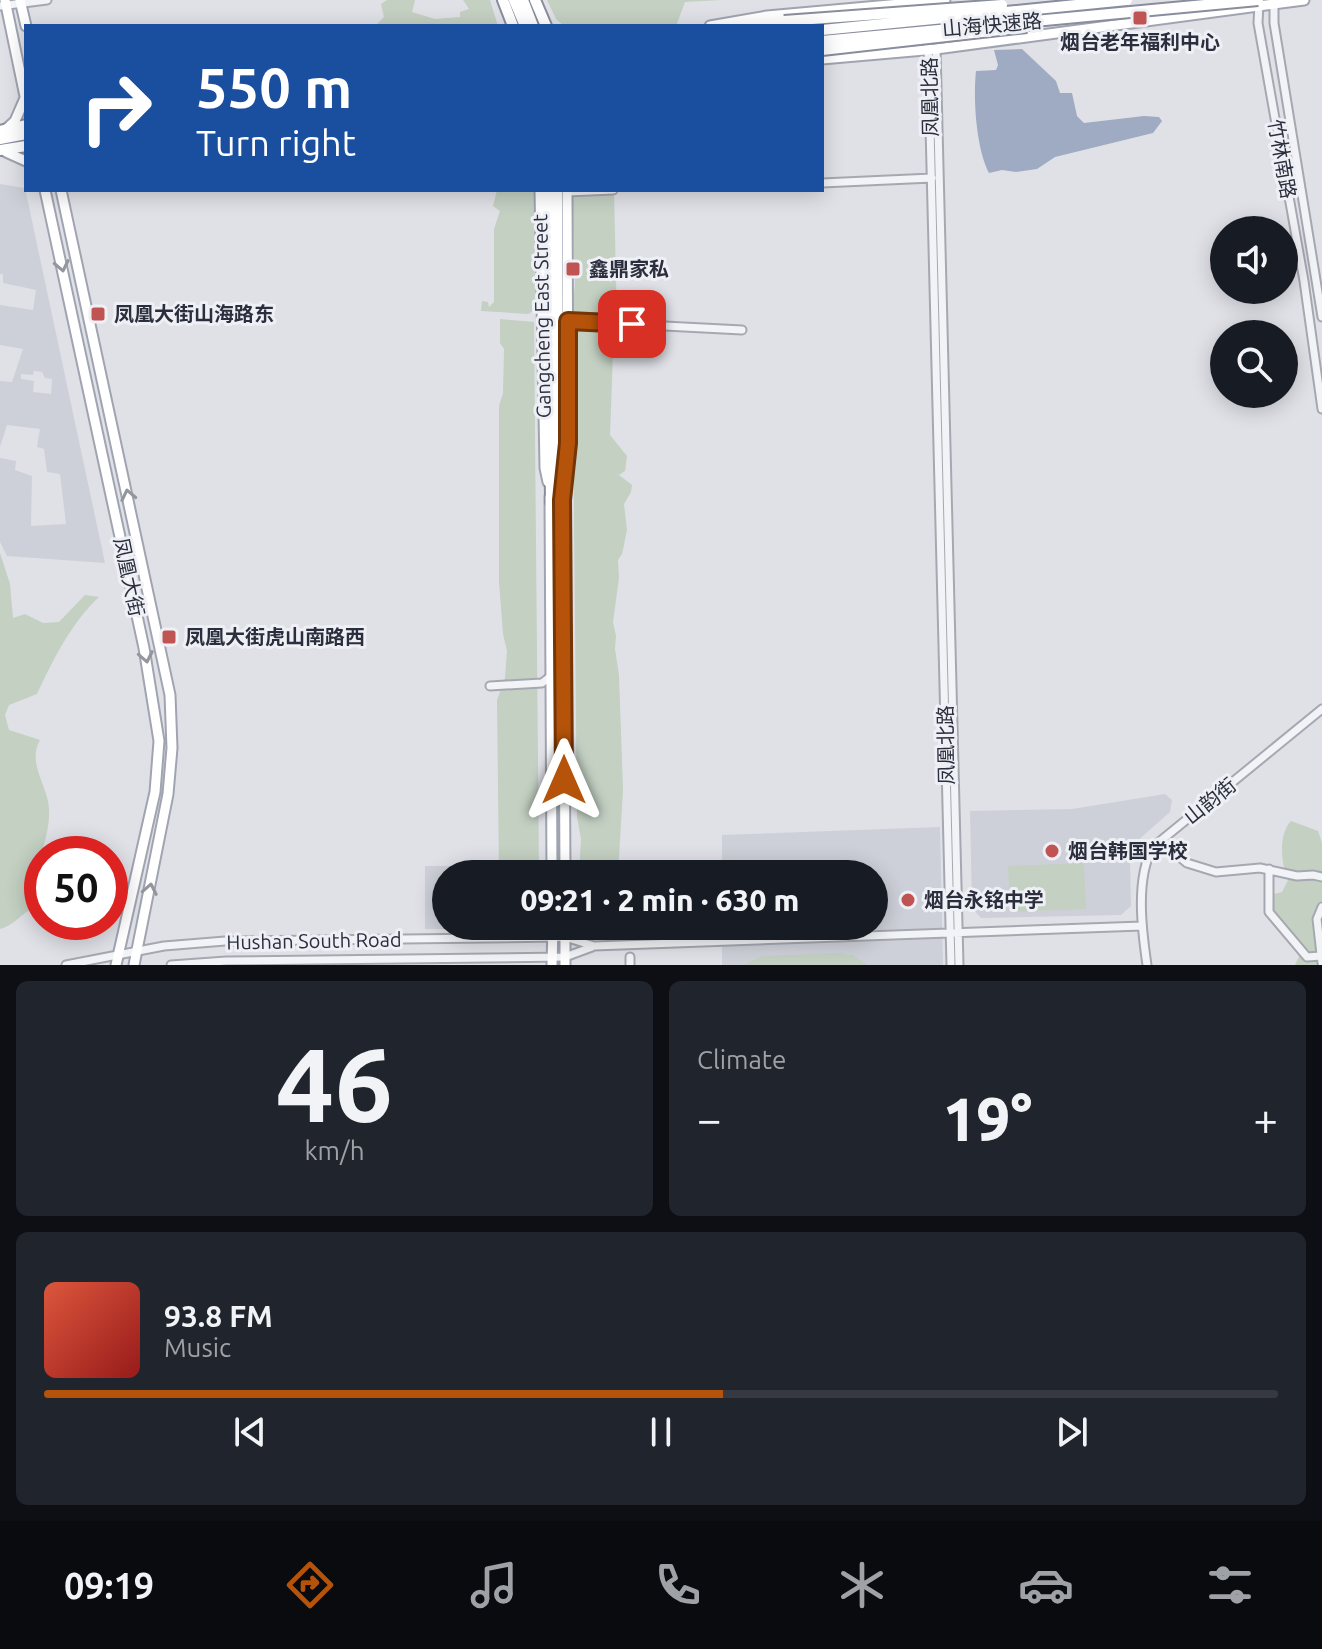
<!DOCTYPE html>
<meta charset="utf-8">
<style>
body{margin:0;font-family:Ubuntu,"Noto Sans SC",sans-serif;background:#20242c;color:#f1f3f6;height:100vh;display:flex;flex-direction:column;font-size:30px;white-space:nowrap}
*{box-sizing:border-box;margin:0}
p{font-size:26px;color:#9ea1a6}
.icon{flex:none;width:44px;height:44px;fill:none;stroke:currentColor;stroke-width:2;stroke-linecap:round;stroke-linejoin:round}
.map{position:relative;height:965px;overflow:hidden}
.side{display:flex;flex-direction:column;gap:16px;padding:16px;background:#0d0f14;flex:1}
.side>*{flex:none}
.top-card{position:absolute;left:24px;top:24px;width:800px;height:168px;border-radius:0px;box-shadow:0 4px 20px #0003;background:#1a4fa0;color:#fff;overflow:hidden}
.controls{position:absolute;left:1210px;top:216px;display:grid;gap:16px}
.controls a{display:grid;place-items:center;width:88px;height:88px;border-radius:50%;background:#171b24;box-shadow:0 4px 20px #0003;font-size:40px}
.speed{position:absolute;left:24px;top:836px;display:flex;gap:16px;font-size:40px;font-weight:700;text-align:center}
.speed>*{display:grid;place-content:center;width:104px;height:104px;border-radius:50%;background:#171b24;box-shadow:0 4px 20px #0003;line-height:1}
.speed .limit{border:12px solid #d22;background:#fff;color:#111}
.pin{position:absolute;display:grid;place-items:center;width:68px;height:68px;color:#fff;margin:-34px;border-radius:16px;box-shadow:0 4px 12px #0006}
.me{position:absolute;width:88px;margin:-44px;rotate:0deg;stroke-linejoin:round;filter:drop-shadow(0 0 6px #0008)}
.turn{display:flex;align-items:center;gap:28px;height:168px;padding:0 40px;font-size:36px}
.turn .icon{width:104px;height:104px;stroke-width:2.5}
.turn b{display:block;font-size:56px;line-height:68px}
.big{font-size:60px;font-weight:800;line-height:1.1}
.side .card{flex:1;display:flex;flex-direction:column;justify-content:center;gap:12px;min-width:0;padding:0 28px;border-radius:12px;background:#20242c}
.side .dial{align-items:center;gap:0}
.dial b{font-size:104px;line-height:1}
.song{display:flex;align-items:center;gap:24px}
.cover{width:96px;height:96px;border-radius:12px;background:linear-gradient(135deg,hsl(10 70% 55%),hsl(0 70% 35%))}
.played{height:8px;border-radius:4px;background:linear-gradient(90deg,#b45309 55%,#363941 55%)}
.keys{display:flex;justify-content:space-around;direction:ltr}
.heat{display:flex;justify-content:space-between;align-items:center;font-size:44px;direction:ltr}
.side .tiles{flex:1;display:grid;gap:16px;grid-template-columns:1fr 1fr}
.card:last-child{grid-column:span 2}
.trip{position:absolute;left:432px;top:860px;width:456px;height:80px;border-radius:40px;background:#171b24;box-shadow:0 4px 20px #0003;font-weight:800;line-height:80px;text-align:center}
.tabs{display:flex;height:128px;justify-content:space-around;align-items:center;background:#090b0e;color:#9ea1a6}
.tabs .icon{width:56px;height:56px}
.tabs .active{color:#b45309}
.tabs b{font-size:36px;color:#f1f3f6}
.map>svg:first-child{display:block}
</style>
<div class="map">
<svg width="1322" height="965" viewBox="0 0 1322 965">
<rect width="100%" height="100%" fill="#e0e1e7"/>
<!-- built -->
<path fill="#ced0d9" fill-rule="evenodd" d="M0,184L25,188L105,563L7,556L0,542V458L16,461L15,470L32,476L31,526L66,524L60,474L47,472L44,449L37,447L40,429L7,425L0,447V381L12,382L23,349L0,345V305L33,310L36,290L3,283V274H0ZM34,371L42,372L45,378L52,379L51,394L33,392L34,381L21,379V374L33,375Z
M1165,794L1172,800L1170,812L1136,842L1130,860L1131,906L1121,915L981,918L972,908L970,811L1072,809Z
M940,827L943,965H722V926H874V874H722V835Z
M425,866H458V874H446V926H458V929H425Z"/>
<!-- green -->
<path fill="#c3d0c2" d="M387,0H415L412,12L435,19L460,17V12L469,9L463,0H490L498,26H375L384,17L381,4Z
M547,0H721L685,2L676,26H564L556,19Z
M497,190H534L535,310L528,314L481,311L482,301L488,302L489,307L494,302V229L500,211L493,206Z
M614,193L617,320L572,315L575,284L572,195Z
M500,319L534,322L539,874H499L497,700L505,678L507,651L503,634L499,582V406L503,393L504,349L500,343Z
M572,324L614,327L610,435L627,456L625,471L619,475L632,485L631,492L624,504L627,530L622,554L618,560L619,578L613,622L616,636L615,649L619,675L623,790L618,874H579L581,839L577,817Z
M0,553L10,584L13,618L25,614L43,623L59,622L85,595L99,597C71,623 53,660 37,694L9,705L5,715L9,730L40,740C28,760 44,782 48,801C53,826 40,854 35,877L42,885V911L38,907C21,911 18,924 0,929Z
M1291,821L1318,831L1322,843V965H1295L1302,950L1272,910L1274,894L1282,892L1288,880C1281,864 1278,834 1291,821Z
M1084,863L1086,909L1010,912L1008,866Z
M837,953L853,955L867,965H744L761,956Z"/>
<!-- water -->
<path fill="#9faac3" d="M1022,49L1056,81L1060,93H1072L1077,116L1084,123L1144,116L1159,117L1162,121L1153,133L1055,157L1037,169L1016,172L1002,170L989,173C976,148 973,99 976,71L996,70L998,65L994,50Z"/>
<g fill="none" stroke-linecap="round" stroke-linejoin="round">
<defs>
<path id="minor" d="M1274,0V23L1322,317
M1259,4L1258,23L1304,281L1322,409
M0,6L47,0
M928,47L951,965
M936,48L959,965
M822,183L932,178
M567,192L613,190
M568,321L742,330
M490,686L542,683L551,676
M1176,854L1187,863L1216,872L1260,868L1297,876L1313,875L1322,877
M1269,869V912L1307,957L1321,956
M1322,907L1317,919L1322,963
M630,957V965
M66,965L164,946L225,941L565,937L594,946L1142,926
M171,965L226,961L565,957L592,947
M1147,965C1142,931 1135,878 1153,847L1322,709"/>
<path id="major" d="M5,0L26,101
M20,0L26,26
M710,26L767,16L945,0
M822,59L936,49L1304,0
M4,131L15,121L25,98
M6,152L26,161
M45,190L144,648L159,741L155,792L116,965
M61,190L170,695L172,748L168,794L134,965
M540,190L545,468L548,482
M564,478L568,443L567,190
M563,493L565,874
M550,497L552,874
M552,965L553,926
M565,965V926"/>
<path id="highway" d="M503,0L513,26
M514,0L525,26
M523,0L533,26
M535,0L546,26
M728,26L784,21
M0,131L26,125
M0,139L26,134
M0,150L26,146
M548,190L551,502
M557,190L558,400L562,500"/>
</defs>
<!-- minor casing -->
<use href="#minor" stroke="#a6a8b1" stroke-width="11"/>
<!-- major casing -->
<use href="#major" stroke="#a0a4b1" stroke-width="13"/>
<!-- highway casing -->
<use href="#highway" stroke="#898d9c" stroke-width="14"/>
<!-- minor -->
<use href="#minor" stroke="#f2f3f6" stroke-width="7"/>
<!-- major -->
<use href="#major" stroke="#fff" stroke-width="9"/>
<!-- highway -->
<use href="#highway" stroke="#fff" stroke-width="10"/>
<defs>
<path id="highway-bridge" d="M784,21L1002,5
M822,30L1127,0
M822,41L1258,0
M822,50L1027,27"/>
</defs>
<!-- highway-bridge casing -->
<use href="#highway-bridge" stroke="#898d9c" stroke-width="14" stroke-linecap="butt"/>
<!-- highway-bridge -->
<use href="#highway-bridge" stroke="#fff" stroke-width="10"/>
</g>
<!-- one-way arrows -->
<defs><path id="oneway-chevron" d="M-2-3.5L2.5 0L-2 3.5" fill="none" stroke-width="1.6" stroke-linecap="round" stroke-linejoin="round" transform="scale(2)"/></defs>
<g stroke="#94969e">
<use href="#oneway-chevron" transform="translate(62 266) rotate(78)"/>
<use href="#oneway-chevron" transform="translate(128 495) rotate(-102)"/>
<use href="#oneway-chevron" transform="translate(146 657) rotate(79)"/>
<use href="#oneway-chevron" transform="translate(150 889) rotate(-79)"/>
</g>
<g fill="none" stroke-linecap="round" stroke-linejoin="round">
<defs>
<path id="route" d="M564,780L562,500L568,443V321L632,324"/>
</defs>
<!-- route casing -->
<use href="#route" stroke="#753606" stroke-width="20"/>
<!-- route -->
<use href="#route" stroke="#b45309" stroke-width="14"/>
</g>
<!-- markers -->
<g fill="#bf5452" stroke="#eff0f5" stroke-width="3">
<rect x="1132" y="10" width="16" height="16" rx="4"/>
<rect x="565" y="261" width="16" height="16" rx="4"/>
<rect x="90" y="306" width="16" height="16" rx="4"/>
<rect x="161" y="629" width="16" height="16" rx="4"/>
<circle cx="1052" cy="851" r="8"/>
<circle cx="908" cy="900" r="8"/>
</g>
<g text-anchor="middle" stroke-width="6" stroke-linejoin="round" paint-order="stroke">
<!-- street labels -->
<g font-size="20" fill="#2a2e3d" stroke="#eff0f5">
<text transform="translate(992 25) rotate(-5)" y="7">山海快速路</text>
<text transform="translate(930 97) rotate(-91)" y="7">凤凰北路</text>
<text transform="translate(1282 159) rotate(80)" y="7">竹林南路</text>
<text transform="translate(542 316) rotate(-91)" y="7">Gangcheng East Street</text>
<text transform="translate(129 577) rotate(78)" y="7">凤凰大街</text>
<text transform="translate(946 745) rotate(-91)" y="7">凤凰北路</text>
<text transform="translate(1210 801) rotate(-39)" y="7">山韵街</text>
<text transform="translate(314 941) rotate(-1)" y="7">Hushan South Road</text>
</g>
<!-- poi labels -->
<g font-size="20" font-weight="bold" fill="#2a2e3d" stroke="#eff0f5" text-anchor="start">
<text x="1140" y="49" text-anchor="middle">烟台老年福利中心</text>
<text x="589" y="276">鑫鼎家私</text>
<text x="114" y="321">凤凰大街山海路东</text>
<text x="185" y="644">凤凰大街虎山南路西</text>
<text x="1068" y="858">烟台韩国学校</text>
<text x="924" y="907">烟台永铭中学</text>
</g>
</g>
</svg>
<div class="controls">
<a><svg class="icon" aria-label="sound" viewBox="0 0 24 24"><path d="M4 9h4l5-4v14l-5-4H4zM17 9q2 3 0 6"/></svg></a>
<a><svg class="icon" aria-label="search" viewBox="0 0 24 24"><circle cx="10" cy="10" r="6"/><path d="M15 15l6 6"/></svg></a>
</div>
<div class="speed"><div class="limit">50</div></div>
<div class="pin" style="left:632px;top:324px;background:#d93025"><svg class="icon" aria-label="arrive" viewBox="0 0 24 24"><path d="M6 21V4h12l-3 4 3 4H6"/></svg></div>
<svg class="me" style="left:564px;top:780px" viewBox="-20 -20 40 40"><path d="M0-17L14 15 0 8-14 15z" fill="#b45309" stroke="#fff" stroke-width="4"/></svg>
<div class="trip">09:21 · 2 min · 630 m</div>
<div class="top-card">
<div class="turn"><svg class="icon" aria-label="right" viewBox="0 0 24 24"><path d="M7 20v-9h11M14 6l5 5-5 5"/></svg><div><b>550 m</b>Turn right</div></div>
</div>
</div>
<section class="side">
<div class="tiles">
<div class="card dial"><b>46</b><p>km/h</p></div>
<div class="card"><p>Climate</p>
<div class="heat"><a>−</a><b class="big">19°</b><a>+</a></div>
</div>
<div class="card">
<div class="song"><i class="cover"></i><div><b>93.8 FM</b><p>Music</p></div></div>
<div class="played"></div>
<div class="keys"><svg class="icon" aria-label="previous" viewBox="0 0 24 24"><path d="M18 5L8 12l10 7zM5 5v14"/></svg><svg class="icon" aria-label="pause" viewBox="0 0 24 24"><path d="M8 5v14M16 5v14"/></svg><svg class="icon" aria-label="next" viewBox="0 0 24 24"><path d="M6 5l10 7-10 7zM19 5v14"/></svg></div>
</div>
</div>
</section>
<nav class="tabs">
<b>09:19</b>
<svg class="icon active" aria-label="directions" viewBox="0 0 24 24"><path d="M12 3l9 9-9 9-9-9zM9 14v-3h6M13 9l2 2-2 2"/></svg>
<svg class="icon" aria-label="music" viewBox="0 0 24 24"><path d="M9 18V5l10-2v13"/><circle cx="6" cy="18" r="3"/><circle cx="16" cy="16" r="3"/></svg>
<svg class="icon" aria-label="phone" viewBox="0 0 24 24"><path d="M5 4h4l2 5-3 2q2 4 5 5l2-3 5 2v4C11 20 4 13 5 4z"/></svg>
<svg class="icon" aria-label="climate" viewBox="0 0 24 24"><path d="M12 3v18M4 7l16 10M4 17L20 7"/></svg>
<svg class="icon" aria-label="car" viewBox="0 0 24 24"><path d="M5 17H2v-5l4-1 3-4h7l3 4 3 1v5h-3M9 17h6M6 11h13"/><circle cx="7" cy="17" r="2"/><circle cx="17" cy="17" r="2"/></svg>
<svg class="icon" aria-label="filters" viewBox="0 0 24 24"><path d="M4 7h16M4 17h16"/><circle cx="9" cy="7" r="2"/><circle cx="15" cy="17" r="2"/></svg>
</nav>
